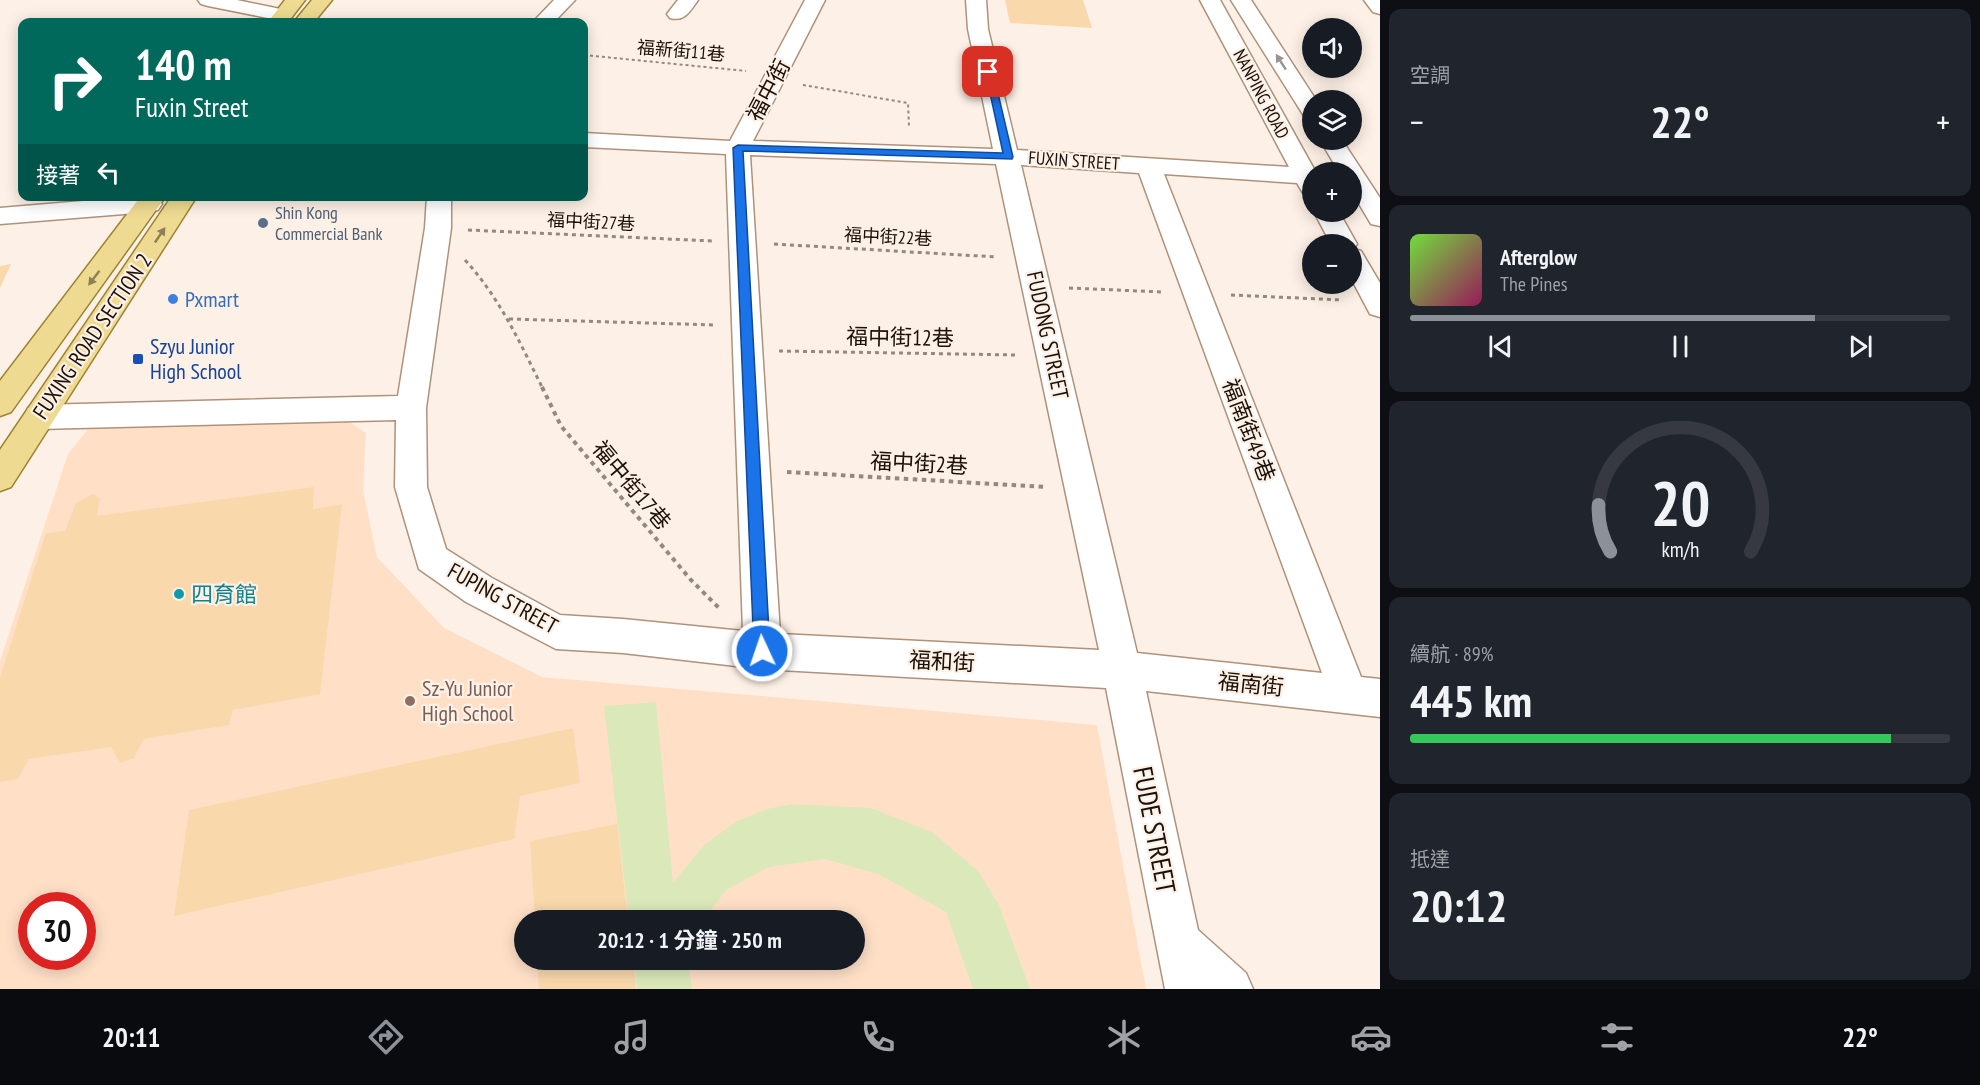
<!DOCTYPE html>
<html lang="zh-TW">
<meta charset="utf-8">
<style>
body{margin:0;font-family:"PT Sans Narrow","Noto Sans TC",sans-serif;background:#20242c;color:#f1f3f6;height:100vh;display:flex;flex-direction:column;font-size:22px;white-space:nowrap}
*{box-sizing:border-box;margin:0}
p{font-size:20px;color:#9ea1a6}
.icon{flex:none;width:33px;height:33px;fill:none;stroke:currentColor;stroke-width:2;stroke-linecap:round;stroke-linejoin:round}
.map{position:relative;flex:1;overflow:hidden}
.panel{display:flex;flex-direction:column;gap:9px;padding:9px;background:#0d0f14;width:600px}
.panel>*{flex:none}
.hud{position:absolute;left:18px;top:18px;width:570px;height:183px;border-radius:12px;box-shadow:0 3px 15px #0003;background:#00695c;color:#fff;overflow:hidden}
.buttons{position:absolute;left:1302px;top:18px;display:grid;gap:12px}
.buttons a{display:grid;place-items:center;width:60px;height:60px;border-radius:50%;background:#171b24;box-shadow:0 3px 15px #0003;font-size:30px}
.speed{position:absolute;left:18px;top:892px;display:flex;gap:12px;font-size:30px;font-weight:700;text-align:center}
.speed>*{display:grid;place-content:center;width:78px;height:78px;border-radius:50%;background:#171b24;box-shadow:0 3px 15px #0003;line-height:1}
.speed .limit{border:9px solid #d22;background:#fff;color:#111}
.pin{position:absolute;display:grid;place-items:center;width:51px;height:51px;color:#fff;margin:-26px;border-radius:12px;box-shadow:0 3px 9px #0006}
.me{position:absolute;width:66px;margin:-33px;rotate:357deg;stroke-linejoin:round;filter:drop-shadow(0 0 4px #0008)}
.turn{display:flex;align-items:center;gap:21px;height:126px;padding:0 18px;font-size:27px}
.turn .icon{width:78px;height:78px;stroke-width:2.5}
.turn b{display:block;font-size:42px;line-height:51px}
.then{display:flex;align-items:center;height:57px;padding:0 18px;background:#0003;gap:12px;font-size:22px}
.big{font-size:45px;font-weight:700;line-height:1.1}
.panel .card{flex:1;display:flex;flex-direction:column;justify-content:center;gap:9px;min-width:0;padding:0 21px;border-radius:12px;background:#20242c}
.panel .dial{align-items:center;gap:0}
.dial svg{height:156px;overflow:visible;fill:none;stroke:#363941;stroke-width:7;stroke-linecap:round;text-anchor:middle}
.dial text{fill:#f1f3f6;stroke:none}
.song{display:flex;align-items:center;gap:18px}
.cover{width:72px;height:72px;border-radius:9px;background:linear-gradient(135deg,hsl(100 70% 55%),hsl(330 70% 35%))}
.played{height:6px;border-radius:3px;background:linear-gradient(90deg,#8c9099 75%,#363941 75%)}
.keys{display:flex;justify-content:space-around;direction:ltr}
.heat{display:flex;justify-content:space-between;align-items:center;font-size:33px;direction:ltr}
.charge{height:9px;border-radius:4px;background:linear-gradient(90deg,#34c759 89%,#363941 0)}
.trip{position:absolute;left:514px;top:910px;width:351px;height:60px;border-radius:30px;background:#171b24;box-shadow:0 3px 15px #0003;font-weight:700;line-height:60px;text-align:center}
.dock{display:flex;height:96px;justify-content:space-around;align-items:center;background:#090b0e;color:#9ea1a6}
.dock .icon{width:42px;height:42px}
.dock .current{color:#8c9099}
.dock b{font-size:27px;color:#f1f3f6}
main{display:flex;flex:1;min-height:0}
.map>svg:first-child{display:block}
</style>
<main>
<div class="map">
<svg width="1380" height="989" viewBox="0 0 1380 989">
<rect width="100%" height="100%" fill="#fdf0e6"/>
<!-- built -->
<path fill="#ffe0c7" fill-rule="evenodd" d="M343,418L366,433L363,490L377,557L444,628L542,677L1097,725L1146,989H0V661L68,454L92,424ZM32,906H82V957H32ZM525,921H855V960H525Z"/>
<!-- green -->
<path fill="#dbe9ba" d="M656,702L673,883L704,845L737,821L767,809L792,804L871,808L932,832L978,871L999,905L1030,989H973L946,912L878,874L825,859L769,867L726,890L703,921H629L604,706Z
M634,960H688L692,989H637Z"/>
<!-- building -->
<path fill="#f9d8ac" d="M1005,0H1083L1092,28L1010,23Z
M11,264L0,288V266Z
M314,487L313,509L342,504L320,694L233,710L229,725L144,739L134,758L120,763L111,747L29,759L18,779L0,782V677L46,533L65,531L76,503L93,494L100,498L97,516Z
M573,728L580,783L520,796L514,839L174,916L189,810Z
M617,824L628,921H535L530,841Z
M537,960H633L636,989H539Z"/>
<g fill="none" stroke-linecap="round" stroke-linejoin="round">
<defs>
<path id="minor" d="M198,0H237L290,11L293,15L290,19L283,21L208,6L201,4Z
M554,0H575L554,22H533Z
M678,0H698C690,11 685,22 670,18L667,14Z
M805,0H825L753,141L993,149L968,29L966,0H986L988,29L1017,150L1289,167L1200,0H1220L1314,169L1322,172H1312V196L1303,193L1297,183L1164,174L1361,677L1380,679V717L1146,691L1198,930L1246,973L1253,989H1165L1106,688L762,669L623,653L556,649L466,602L419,569L395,487L396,420L39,429L28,426L24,417L28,408L39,405L398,396L425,228L427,196H451V228L426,408L427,487L446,549L492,578L560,615L623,619L743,631L726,154L584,147V133L730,141ZM750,155L996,164L1099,650L780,634ZM1021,165L1139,173L1322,673L1137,653Z
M1231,0H1251L1316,100H1312V118L1304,116Z
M1364,0H1380V14L1373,12Z
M1320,140H1342L1380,198V226L1371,224L1352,192V172H1339Z
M142,196L158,198L162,204L158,210L149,212L0,224V208Z
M1314,212H1339L1357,244L1354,249L1361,251L1380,283V317L1370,314L1352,280V244H1331Z"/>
<path id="major" d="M285,0H305L288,22H268Z
M312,0H332L314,22H294Z
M141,196H166L11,412L0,416V381Z
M172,196H197L11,487L0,491V450Z"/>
</defs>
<!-- minor casing -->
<use href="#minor" stroke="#af927a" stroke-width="3"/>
<!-- major casing -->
<use href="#major" stroke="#9d8331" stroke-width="3"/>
<!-- path-far2 -->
<path stroke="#94897f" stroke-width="2" stroke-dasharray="3 3" stroke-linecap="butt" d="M584,55L746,71
M803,85L908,103L909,127"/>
<!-- path-far1 -->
<path stroke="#94897f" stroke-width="3" stroke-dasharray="4 4" stroke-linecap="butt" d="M468,230L713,241
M774,244L997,257
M465,260C500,298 520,343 543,389
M1069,288L1163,292
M1231,295L1343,300
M509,319L716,325
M779,351L1017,355"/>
<!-- path -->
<path stroke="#94897f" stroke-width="4" stroke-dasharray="4.5 4.5" stroke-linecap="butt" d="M542,387L561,426L691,580L721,610
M787,472L1046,487"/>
<!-- minor -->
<use href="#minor" fill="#fff" fill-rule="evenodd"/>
<!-- major -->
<use href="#major" fill="#eeda91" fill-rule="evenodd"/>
</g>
<!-- one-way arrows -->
<defs><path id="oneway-solid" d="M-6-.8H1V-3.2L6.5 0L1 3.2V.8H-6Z" transform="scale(1.5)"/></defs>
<use fill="#989490" href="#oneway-solid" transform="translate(1281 62) rotate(-123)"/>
<g fill="#8f8053">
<use href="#oneway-solid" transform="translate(160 235) rotate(-56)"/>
<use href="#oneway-solid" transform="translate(94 278) rotate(127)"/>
</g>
<!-- route -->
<path fill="#1a73e8" stroke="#114b97" stroke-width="1.5" d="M985,70L993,72L1013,157L1012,159L743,151L770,651L767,657L762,659L756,657L754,651L733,148L738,145L1003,153Z"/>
<!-- markers -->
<circle fill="#5c6f8a" stroke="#fdf0e6" stroke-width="2" cx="263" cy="223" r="6"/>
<circle fill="#3f7fe0" stroke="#fdf0e6" stroke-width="2" cx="173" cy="299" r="6"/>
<rect fill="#1a4fb4" stroke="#fdf0e6" stroke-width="2" x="132" y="353" width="12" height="12" rx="3"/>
<circle fill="#0f9aa8" stroke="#fdf0e6" stroke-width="2" cx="179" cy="594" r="6"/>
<circle fill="#8d6e63" stroke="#fdf0e6" stroke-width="2" cx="410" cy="701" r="6"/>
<g text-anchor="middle" stroke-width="4.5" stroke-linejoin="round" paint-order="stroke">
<!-- far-street labels -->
<g font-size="18" fill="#1b1108" stroke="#fdf0e6">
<text transform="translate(681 51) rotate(5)" y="6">福新街11巷</text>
<text transform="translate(1261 94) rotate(62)" y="6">NANPING ROAD</text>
<text transform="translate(1074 161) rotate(4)" y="6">FUXIN STREET</text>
<text transform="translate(591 222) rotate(3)" y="6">福中街27巷</text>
<text transform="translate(888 237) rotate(3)" y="6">福中街22巷</text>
</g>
<!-- far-service labels -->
<g font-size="18" fill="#4e5e75" stroke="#fdf0e6" text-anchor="start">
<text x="275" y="219">Shin Kong<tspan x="275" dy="21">Commercial Bank</tspan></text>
</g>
<!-- street labels -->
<g font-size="22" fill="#1b1108" stroke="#fdf0e6">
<text transform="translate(768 90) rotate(-62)" y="8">福中街</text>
<text transform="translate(1048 335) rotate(78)" y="8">FUDONG STREET</text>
<text transform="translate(92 336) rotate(-56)" y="8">FUXING ROAD SECTION 2</text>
<text transform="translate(900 337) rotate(1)" y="8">福中街12巷</text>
<text transform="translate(1249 430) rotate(69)" y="8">福南街49巷</text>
<text transform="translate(919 463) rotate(3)" y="8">福中街2巷</text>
<text transform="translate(632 485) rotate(50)" y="8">福中街17巷</text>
<text transform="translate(503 598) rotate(29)" y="8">FUPING STREET</text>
<text transform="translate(942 661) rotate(3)" y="8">福和街</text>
<text transform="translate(1251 684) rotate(6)" y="8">福南街</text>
</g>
<!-- shop labels -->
<g font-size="22" fill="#366cbe" stroke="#fdf0e6" text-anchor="start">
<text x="185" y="307">Pxmart</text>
</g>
<!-- transit labels -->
<g font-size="22" fill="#164399" stroke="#fdf0e6" text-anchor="start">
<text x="150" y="354">Szyu Junior<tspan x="150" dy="25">High School</tspan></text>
</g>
<!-- culture labels -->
<g font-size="22" fill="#0d838f" stroke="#fdf0e6" text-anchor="start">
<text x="191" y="602">四育館</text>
</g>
<!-- education labels -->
<g font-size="22" fill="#785e54" stroke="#fdf0e6" text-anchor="start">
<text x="422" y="696">Sz-Yu Junior<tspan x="422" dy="25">High School</tspan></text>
</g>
<!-- near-street labels -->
<g font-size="27" fill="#1b1108" stroke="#fdf0e6">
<text transform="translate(1154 830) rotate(79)" y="9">FUDE STREET</text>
</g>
</g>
</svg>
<div class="buttons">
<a><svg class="icon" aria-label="sound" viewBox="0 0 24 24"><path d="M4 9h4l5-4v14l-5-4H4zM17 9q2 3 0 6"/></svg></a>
<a><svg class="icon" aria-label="layers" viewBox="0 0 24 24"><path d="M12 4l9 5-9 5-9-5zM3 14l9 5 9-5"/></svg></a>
<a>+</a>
<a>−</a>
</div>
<div class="speed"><div class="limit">30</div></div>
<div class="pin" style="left:988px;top:72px;background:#d93025"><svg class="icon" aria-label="arrive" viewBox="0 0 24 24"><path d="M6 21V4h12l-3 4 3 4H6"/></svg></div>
<svg class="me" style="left:762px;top:651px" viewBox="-20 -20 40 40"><circle r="17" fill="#1a73e8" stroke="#fff" stroke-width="3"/><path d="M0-11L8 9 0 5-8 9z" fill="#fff"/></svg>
<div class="trip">20:12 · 1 分鐘 · 250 m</div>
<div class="hud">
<div class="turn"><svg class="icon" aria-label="right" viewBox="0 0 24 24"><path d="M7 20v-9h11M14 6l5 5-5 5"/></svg><div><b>140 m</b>Fuxin Street</div></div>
<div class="then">接著<svg class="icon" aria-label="left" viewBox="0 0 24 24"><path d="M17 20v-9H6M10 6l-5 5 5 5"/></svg></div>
</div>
</div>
<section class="panel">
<div class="card"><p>空調</p>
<div class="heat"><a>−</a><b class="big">22°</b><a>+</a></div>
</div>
<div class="card">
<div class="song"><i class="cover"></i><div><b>Afterglow</b><p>The Pines</p></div></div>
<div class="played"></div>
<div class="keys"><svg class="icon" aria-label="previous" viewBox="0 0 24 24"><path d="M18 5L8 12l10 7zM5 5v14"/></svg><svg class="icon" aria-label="pause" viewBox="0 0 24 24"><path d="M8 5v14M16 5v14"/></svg><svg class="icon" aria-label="next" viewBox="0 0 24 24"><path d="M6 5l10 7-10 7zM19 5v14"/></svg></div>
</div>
<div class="card dial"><svg viewBox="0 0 100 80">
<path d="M14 69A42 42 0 1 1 86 69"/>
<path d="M14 69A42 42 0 0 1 8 45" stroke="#8c9099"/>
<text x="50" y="56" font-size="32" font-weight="700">20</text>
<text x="50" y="72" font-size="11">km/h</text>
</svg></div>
<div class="card"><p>續航 · 89%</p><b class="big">445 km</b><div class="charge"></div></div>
<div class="card"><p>抵達</p><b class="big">20:12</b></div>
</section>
</main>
<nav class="dock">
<b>20:11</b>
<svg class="icon current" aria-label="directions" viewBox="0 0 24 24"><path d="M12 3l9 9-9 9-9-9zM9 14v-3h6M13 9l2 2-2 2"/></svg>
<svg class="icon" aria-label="music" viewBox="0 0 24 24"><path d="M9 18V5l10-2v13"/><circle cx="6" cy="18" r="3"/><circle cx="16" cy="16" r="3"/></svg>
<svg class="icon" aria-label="phone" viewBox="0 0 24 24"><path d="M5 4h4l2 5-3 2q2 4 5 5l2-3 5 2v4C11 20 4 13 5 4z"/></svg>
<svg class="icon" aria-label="climate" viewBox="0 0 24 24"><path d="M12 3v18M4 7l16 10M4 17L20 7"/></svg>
<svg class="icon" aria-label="car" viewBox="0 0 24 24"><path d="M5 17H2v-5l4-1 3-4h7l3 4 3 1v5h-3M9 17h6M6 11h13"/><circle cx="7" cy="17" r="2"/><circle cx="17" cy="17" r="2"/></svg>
<svg class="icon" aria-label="filters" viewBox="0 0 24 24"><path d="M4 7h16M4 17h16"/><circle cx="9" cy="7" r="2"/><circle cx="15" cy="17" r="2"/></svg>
<b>22°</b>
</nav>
